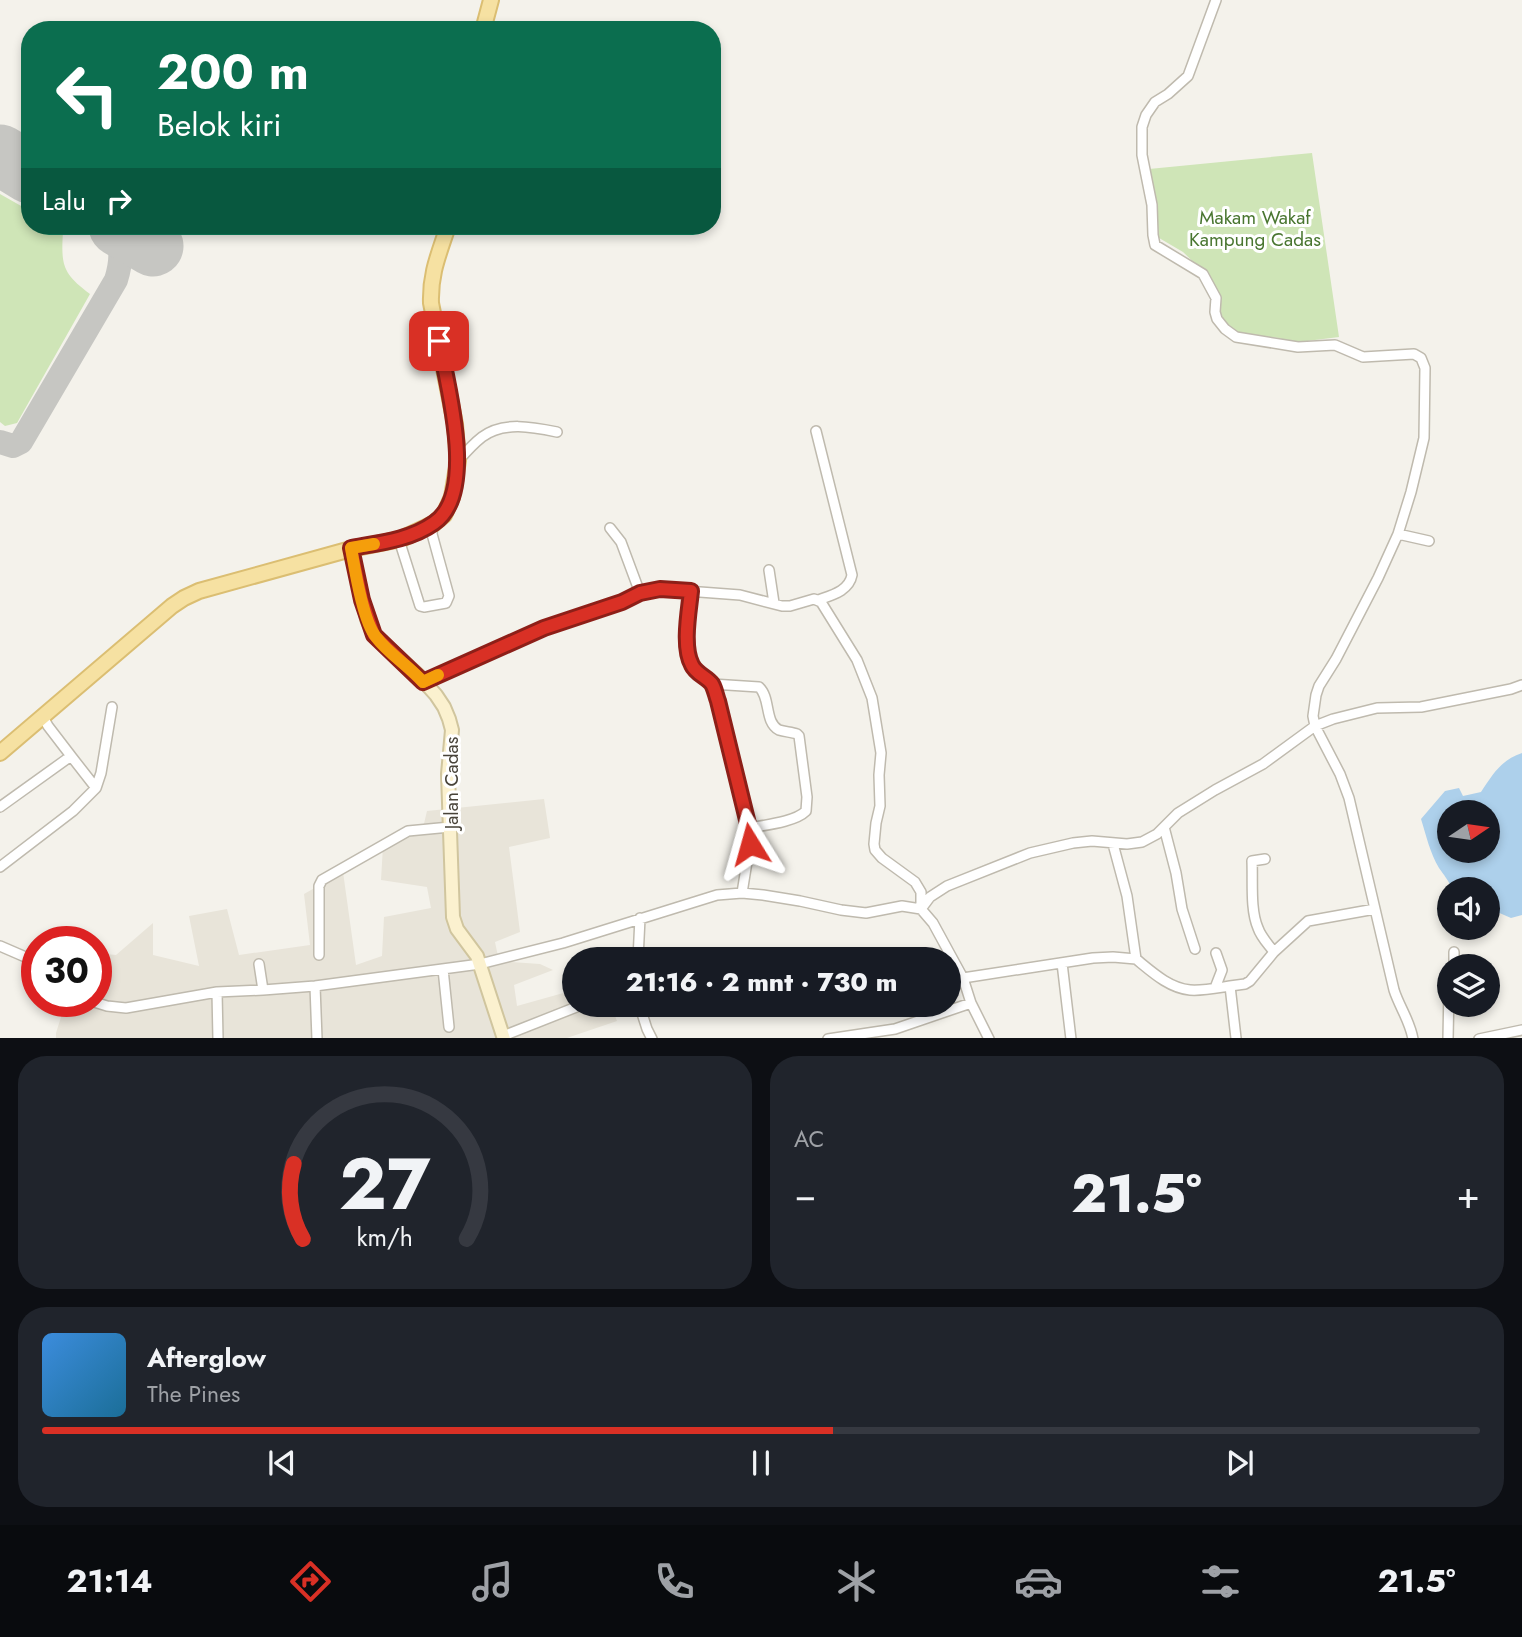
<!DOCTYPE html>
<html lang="id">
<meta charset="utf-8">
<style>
body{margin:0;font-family:Jost,sans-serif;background:#20242c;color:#f1f3f6;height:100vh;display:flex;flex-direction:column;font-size:26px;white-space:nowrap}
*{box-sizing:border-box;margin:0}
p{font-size:23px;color:#9ea1a6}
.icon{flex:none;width:38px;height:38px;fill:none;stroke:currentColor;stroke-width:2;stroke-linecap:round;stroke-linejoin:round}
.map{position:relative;height:1038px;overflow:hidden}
.details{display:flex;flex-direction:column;gap:18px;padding:18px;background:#0d0f14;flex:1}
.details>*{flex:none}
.top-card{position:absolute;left:21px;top:21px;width:700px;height:214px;border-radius:28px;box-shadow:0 4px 10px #0003;background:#0b6e4f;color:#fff;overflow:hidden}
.needle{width:46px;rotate:77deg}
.fabs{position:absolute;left:1437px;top:800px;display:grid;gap:14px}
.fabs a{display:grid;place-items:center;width:63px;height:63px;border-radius:50%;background:#171b24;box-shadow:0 4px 10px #0003;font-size:35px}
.speed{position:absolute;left:21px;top:926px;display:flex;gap:14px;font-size:35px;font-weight:700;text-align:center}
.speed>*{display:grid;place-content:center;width:91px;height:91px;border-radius:50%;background:#171b24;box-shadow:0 4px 10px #0003;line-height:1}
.speed .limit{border:10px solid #d22;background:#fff;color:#111}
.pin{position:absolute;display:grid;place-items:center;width:60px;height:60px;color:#fff;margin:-30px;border-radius:14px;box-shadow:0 4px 10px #0006}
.me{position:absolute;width:77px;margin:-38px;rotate:352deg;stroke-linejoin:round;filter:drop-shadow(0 0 5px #0008)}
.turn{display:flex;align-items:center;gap:24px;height:147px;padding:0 21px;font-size:32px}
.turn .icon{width:91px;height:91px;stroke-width:2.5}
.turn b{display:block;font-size:49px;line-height:60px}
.then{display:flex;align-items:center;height:66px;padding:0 21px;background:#0003;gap:14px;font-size:26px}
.big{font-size:52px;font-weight:800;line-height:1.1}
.details .tile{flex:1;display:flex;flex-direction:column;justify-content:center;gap:10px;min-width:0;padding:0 24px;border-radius:28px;background:#20242c}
.details .dial{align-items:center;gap:0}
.dial svg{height:182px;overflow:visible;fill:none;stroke:#363941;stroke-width:7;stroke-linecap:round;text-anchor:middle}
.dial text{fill:#f1f3f6;stroke:none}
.song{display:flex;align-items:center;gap:21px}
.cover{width:84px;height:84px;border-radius:10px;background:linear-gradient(135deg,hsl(210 70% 55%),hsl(200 70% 35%))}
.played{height:7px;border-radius:4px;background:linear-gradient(90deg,#d93025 55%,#363941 55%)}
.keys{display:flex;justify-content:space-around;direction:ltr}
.heat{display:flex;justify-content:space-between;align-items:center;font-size:38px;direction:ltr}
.details .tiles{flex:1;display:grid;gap:18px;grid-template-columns:1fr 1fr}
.tile:last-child{grid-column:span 2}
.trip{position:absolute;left:562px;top:947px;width:399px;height:70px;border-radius:35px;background:#171b24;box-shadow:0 4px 10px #0003;font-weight:800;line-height:70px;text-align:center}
.tab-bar{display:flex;height:112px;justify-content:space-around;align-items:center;background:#090b0e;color:#9ea1a6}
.tab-bar .icon{width:49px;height:49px}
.tab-bar .selected{color:#d93025}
.tab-bar b{font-size:32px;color:#f1f3f6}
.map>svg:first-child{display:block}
</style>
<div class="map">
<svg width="1522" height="1039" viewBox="0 0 1522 1039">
<rect width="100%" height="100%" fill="#f4f2eb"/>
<!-- residential -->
<path fill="#e8e4d9" d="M544,799L550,838L509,847L520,932L495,942L499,961L540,964L553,970L514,985L517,1006L574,990V1004L611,1005L617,1021L564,1039H56V1033L66,1001H96V953L116,955L153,923V955L199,966L189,916L227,909L239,955L310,945L304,894L343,872L356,965L382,956L384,917L431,908L427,887L381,880L383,846L422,832L427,811Z"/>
<!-- green -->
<path fill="#cfe5b7" d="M1312,153L1339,337L1291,343L1279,338L1240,334L1227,328L1220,317L1217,292L1211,279L1183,252L1154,235V198L1149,169Z
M0,194L30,211V226H54L63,231C61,265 62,273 90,294L17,423L5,426L0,422Z"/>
<!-- water -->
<path fill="#add0eb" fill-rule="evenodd" d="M1522,753V915L1511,918L1488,908V889L1452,888C1448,880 1444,875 1439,868C1430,853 1426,835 1421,819L1445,791L1459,788L1463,796L1481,792C1493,774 1501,760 1522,753ZM1449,812H1488V850H1449Z"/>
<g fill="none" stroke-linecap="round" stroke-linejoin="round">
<!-- taxiway -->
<path stroke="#c6c6c2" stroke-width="24" d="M0,442L13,446L21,442L116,280C122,261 123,243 111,226"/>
<!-- runway -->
<path stroke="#c6c6c2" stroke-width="61" d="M0,155L30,173
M119,226L153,246"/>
<defs>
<path id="street" d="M1216,0L1188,76L1168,94L1155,102L1146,115L1142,127V155L1152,205L1153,235L1155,245L1203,274L1216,298L1215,312L1217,319L1225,329L1236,337L1298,347L1335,345L1363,357L1414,354L1421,358L1425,368L1424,438L1411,492L1398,534L1378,578L1336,659L1319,686L1316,695L1313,716L1315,726L1340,774L1349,798L1394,990C1399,1006 1410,1021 1413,1039
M816,431L852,575C849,591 832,595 818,600
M458,461C465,453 473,444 482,437C503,421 533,427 557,432
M610,528L621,542L640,593
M1398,534L1429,541
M401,539V546L420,606L424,607L446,603L449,596L432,534L433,524
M769,570L774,603
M691,591C689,611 682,646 691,664C696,673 705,678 712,684L749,828L750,843L742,893
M423,682L544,628L623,602L640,593L660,589L740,595L782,606H790L814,599L821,602L857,660L872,698L881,753L879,775L880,806L876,823L874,844L875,850L882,858L915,882L921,892V909L933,923L963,978L971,1003L989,1039
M712,684L759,687C771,698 764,722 779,730C785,732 792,732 797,734L799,736L807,797L806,811C795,822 765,825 749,828
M96,788L101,773L112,707
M0,807L71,756L48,726L43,717
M1164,827L1176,873L1182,909L1195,949
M1113,844L1127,896L1136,959C1152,972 1169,988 1190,990C1203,991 1217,988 1230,986L1236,1038
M1265,859L1252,861C1253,881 1250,910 1258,928C1261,937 1268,944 1274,952
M0,867L73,811L96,788L71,756
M0,946L37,962
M319,955V886L322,880L408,831L450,827
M638,959L640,918
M1062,963L1071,1039
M259,964L263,990
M1454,966V952
M443,969L449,1027
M963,978L1093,958L1113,957L1136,959
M315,986L317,1039
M1230,986L1245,984L1250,981L1274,952L1308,921L1375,909
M1215,988L1222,970L1216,953
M217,992L218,1039
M91,1001L107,1006L126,1008L217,992L263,990L315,986L480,964L563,943L717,895L742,893L763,895L800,901L841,910L866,913L902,906L921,909L930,897L947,886L1030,853L1073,843L1092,841L1127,844L1142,842L1157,834L1178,813L1215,790L1263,764L1315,726L1333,719L1377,708L1421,707L1511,689L1522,685
M639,1004L647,1029L652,1039
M503,1036L584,1004
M828,1039L895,1029L971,1003
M1448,1039L1449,988
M1479,1039L1522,1030"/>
<path id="secondary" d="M351,549L367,619L374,635L419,676L436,695L444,707L449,719L452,730L448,774L453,917L457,929L477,956L504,1039"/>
<path id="primary" d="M483,30L491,0
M0,753L172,606L184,598L199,591L351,549L401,539L433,524L444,515L452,497L458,461L455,424L431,303C430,273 439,254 448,226"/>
</defs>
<!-- street casing -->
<use href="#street" stroke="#bfbaae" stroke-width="12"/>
<!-- secondary casing -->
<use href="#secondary" stroke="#d0c59e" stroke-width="16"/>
<!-- primary casing -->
<use href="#primary" stroke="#dbbe72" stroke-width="18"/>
<!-- street -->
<use href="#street" stroke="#fff" stroke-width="9"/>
<!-- secondary -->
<use href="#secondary" stroke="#fbf1cf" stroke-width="12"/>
<!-- primary -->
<use href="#primary" stroke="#f6e1a2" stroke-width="14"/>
</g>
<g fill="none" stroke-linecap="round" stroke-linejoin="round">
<defs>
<path id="route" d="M439,341C447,385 478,493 434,523C410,540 379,543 351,548L362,600L374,635L423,682L544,628L622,602L640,593L660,589L691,591C689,611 682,647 692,665C696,674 707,677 712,684C715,689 716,696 718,701L749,828L750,844"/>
</defs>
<!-- route casing -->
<use href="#route" stroke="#8d1f18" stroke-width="18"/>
<!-- route -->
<use href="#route" stroke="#d93025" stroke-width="12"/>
<!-- slow -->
<path stroke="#f59e0b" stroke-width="12" d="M374,544L351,548C355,570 363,621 376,637C389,654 409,666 423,682L438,675"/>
</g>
<g text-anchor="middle" stroke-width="6" stroke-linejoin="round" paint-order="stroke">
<!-- park labels -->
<g font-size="19" fill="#497630" stroke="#fff">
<text x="1255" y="224">Makam Wakaf<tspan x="1255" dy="22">Kampung Cadas</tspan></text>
</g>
<!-- street labels -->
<g font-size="19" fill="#484339" stroke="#fff">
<text transform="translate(451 783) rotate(-90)" y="7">Jalan Cadas</text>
</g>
</g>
</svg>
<div class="fabs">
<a><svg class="needle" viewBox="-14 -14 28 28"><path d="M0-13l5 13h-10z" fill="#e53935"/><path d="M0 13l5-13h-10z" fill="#9ea1a6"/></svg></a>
<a><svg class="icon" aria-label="sound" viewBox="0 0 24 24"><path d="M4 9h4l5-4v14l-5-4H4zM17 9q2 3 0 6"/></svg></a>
<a><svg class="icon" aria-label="layers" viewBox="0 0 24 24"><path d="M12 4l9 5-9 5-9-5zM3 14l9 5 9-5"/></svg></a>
</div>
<div class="speed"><div class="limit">30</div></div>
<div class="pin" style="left:439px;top:341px;background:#d93025"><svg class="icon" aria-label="arrive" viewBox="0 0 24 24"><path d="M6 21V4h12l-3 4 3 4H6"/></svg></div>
<svg class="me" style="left:750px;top:844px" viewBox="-20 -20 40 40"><path d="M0-17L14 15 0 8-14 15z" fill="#d93025" stroke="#fff" stroke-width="4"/></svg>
<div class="trip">21:16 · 2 mnt · 730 m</div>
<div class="top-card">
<div class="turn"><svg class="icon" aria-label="left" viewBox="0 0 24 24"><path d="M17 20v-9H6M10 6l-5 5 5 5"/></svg><div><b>200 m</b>Belok kiri</div></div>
<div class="then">Lalu<svg class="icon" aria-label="right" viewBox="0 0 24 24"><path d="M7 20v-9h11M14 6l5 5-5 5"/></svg></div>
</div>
</div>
<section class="details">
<div class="tiles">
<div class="tile dial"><svg viewBox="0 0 100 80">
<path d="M14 69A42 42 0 1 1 86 69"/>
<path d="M14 69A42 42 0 0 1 10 36" stroke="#d93025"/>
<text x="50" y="56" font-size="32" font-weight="700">27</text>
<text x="50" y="72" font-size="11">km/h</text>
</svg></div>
<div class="tile"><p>AC</p>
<div class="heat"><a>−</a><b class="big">21.5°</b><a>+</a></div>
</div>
<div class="tile">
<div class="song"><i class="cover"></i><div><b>Afterglow</b><p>The Pines</p></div></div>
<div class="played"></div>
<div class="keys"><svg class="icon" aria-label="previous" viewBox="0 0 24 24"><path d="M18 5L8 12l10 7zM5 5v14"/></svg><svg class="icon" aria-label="pause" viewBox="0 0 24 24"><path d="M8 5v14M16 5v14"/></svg><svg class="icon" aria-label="next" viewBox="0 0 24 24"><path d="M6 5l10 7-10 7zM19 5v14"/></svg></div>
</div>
</div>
</section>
<nav class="tab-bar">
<b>21:14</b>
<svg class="icon selected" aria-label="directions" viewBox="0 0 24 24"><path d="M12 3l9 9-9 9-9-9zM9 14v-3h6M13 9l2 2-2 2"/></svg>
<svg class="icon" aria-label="music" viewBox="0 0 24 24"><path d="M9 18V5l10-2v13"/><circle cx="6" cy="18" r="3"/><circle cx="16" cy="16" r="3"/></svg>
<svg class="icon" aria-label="phone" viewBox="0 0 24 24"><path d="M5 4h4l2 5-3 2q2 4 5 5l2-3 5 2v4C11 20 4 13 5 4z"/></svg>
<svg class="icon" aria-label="climate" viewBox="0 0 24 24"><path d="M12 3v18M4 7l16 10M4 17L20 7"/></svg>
<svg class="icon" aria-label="car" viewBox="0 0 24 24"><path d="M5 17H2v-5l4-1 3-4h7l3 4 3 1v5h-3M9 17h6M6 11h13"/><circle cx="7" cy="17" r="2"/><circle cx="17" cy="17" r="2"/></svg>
<svg class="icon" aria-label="filters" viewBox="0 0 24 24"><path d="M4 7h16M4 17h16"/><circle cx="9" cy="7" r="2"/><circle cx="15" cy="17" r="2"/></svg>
<b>21.5°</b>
</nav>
